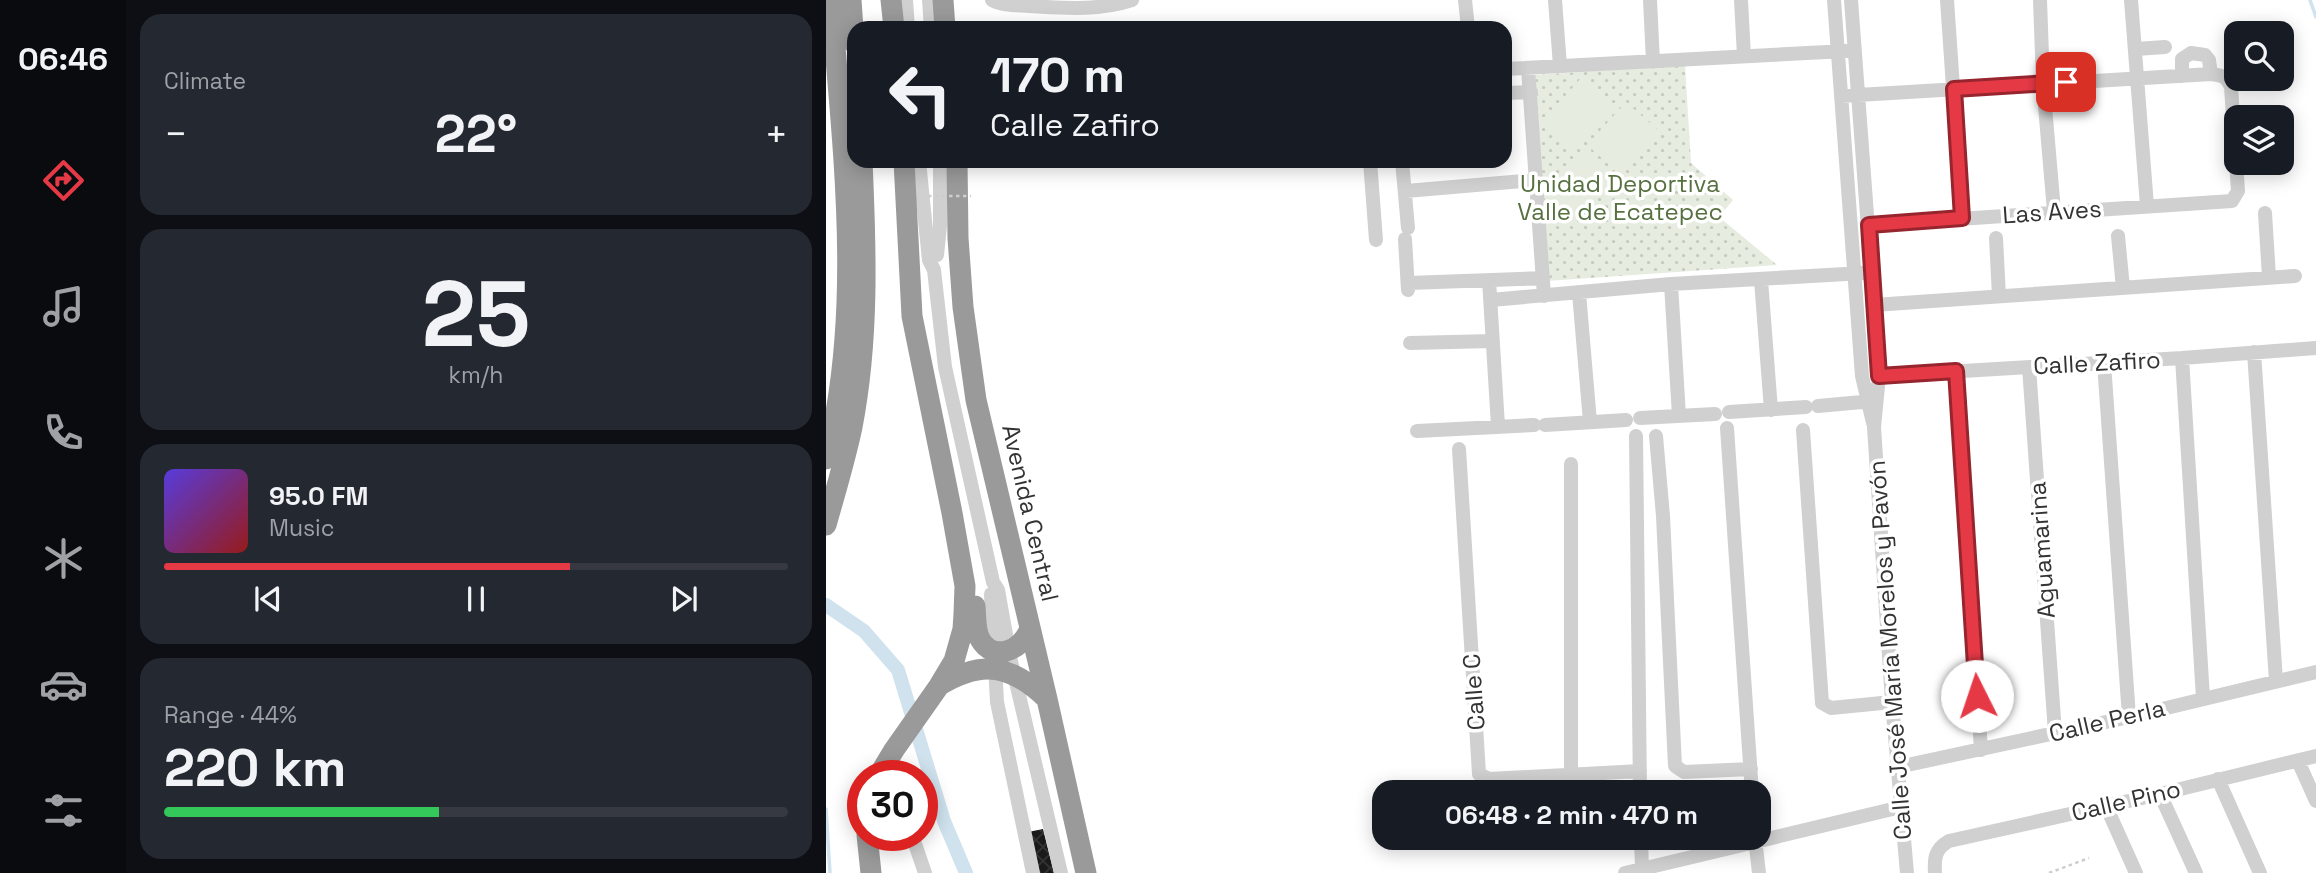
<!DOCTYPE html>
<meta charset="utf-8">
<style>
body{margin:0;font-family:"Space Grotesk",sans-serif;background:#242831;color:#f1f3f6;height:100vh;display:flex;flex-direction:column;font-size:26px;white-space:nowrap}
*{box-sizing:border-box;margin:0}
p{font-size:23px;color:#9ea1a6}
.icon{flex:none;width:38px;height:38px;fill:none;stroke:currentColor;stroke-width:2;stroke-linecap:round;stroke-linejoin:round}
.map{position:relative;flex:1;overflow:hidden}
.side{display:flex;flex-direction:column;gap:14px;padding:14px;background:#0d0f14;width:700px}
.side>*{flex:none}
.guide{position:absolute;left:21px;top:21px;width:665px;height:147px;border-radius:21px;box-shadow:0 4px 18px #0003;background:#171b24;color:#f1f3f6;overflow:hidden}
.tools{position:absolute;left:1398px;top:21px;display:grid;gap:14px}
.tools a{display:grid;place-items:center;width:70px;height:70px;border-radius:14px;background:#171b24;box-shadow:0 4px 18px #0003;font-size:35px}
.speed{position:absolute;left:21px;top:760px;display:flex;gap:14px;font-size:35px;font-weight:700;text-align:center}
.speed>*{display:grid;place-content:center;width:91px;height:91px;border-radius:50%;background:#171b24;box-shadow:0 4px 18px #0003;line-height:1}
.speed .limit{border:10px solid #d22;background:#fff;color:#111}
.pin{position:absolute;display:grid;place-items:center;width:60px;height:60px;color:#fff;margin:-30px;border-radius:14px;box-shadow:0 4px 10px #0006}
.me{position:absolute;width:77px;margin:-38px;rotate:356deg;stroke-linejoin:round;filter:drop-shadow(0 0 5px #0008)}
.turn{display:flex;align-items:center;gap:24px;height:147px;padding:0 28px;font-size:32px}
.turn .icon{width:91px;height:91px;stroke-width:2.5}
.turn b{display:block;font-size:49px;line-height:60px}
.big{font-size:52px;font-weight:600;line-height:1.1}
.side .tile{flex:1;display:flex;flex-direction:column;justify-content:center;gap:10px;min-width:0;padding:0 24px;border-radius:21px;background:#242831}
.side .dial{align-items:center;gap:0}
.dial b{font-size:91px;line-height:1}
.song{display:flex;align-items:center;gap:21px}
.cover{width:84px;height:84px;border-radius:10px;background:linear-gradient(135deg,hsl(250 70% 55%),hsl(0 70% 35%))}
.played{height:7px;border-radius:4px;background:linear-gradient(90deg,#e63946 65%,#363941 65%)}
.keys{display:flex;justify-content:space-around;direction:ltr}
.heat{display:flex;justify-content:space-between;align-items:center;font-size:38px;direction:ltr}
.charge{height:10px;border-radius:5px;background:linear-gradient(90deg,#34c759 44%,#363941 0)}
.trip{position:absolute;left:546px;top:780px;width:399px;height:70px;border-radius:21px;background:#171b24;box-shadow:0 4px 18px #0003;font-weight:600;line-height:70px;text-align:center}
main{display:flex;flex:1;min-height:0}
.menu{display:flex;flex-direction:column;width:126px;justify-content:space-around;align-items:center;background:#090b0e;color:#9ea1a6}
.menu .icon{width:49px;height:49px}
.menu .active{color:#e63946}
.menu b{font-size:32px;color:#f1f3f6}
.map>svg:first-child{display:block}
</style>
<main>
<nav class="menu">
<b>06:46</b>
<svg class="icon active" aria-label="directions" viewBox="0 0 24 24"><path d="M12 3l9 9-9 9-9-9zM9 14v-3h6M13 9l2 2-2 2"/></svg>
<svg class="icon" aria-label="music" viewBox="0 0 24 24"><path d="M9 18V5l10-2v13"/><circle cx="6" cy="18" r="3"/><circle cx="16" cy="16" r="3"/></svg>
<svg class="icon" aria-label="phone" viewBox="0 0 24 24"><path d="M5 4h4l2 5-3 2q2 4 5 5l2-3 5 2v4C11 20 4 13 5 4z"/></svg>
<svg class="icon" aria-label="climate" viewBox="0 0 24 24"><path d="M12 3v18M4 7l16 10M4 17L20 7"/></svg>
<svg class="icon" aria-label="car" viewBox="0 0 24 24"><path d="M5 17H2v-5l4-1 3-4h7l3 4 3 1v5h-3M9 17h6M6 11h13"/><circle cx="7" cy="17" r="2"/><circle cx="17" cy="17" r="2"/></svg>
<svg class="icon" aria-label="filters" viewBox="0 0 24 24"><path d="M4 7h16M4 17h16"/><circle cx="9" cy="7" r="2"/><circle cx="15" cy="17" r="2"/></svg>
</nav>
<section class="side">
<div class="tile"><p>Climate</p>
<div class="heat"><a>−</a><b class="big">22°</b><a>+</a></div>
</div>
<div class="tile dial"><b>25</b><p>km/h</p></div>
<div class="tile">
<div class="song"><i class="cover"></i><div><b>95.0 FM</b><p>Music</p></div></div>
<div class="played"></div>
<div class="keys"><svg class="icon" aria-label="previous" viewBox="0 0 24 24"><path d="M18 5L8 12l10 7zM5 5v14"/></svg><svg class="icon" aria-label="pause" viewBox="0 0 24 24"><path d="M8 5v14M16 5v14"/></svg><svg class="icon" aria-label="next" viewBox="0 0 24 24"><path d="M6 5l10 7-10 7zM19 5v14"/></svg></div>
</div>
<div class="tile"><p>Range · 44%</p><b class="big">220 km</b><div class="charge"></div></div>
</section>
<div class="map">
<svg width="1490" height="873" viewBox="0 0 1490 873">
<defs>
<pattern id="grass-dots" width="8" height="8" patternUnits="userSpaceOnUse" patternTransform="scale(1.75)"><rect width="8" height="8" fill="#e6ecdf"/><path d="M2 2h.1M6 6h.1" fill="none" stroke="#c6cbc0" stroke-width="1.8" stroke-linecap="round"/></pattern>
<pattern id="building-cross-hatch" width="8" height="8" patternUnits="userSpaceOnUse" patternTransform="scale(1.75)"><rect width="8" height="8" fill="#1a1a1a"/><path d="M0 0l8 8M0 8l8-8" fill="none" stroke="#333"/></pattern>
</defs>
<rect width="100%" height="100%" fill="#fff"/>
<!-- grass -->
<path fill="url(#grass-dots)" d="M859,65L865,163L907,200L893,217L951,265L721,281L709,75Z"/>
<!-- pitch -->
<path fill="#e6ecdf" d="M755,78L787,106L748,149L717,121Z
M800,102L832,130L794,174L761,145Z
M758,149L790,177L752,220L720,192Z"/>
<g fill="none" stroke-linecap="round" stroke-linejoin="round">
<!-- stream -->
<path stroke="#cfe2ee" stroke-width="3.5" d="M1484,0L1490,17
M0,809L4,873"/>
<!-- canal -->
<path stroke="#cfe2ee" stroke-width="14" d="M0,605L38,631L72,670L118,821L140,873"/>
</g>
<!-- building -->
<path fill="url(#building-cross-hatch)" d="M217,829L228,873H211L202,832Z"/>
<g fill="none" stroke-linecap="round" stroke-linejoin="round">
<!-- path -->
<path stroke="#cdcdcd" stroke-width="2.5" stroke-dasharray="3.5 3.5" stroke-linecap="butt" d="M1223,873L1263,858"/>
<!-- minor -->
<path stroke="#d0d0d0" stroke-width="14" d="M80,0L82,28
M103,0L105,28
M166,0C177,6 191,5 203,6C239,8 272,11 306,0
M639,0L642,28
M729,0L734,66
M824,0L827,62
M915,0L918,56
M1008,0L1036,376L1047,423
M1025,0L1053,376L1048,427L1066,702L1081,873
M1121,0L1136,218
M1214,0L1217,83L1228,211
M1305,0L1321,206
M1310,49L1339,47
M702,68L718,296
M679,69L1020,51
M1356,76V59L1365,53L1379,55L1383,60L1385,74
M679,93L705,92
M1015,96L1385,74C1395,75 1402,77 1405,87L1412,191L1406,201L1043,225
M93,161L103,260L108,270L119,367L167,582L172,590L184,657L235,873
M544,161L550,240
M576,161L582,228
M580,191L710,180
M1439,213L1443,277
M1292,236L1297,288
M1170,238L1173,296
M579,239L582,290
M111,255L114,226V161
M663,280L672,426
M935,280L945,410
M583,283L717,278
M845,284L853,416
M753,293L764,422
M665,300L845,284L1037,273
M1048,305L1469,276
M584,343L666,341
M1428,352L1450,681
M1356,358L1377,698
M1278,363L1303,717
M1203,367L1229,733
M1130,371L1155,750
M1053,376L1356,358L1490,348
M992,406L1047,401
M903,412L980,407
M814,418L889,414
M719,425L800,420
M901,428L926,793
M977,430L996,703L1005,708L1066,702
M591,431L708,425
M810,436L814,793
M830,436L837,516L849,766L858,772L925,769
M633,449L653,774L663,779L814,771
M745,464V774
M165,594L171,702L207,873
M1472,761L1490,801
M1072,767L1303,717L1490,672
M1392,779L1434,873
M1334,794L1370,873
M1280,806L1310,873
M86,835L99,873
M815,838L816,869
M929,838L933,873
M799,873L1075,807
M1109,873C1108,858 1109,849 1123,841L1334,794L1490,756"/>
<!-- highway -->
<path stroke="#9a9a9a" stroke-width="21" d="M25,0L28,43
M65,0L68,28
M117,0L119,28
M131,161L132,238L137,307L150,400L221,699L260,873
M0,459C38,310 17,151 5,0
M0,525C9,493 19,460 26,427C43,339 40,250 36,161
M149,606C150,616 149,630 154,639C167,663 197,650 204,628
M114,685C157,659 185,665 221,699
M53,775L68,750L113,686L128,661L137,629L138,614L139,586L126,513L86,316L78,161
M41,835L45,873"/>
<!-- path-bridge -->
<path stroke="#cdcdcd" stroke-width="2.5" stroke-dasharray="3.5 3.5" stroke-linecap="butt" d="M102,196H145"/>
</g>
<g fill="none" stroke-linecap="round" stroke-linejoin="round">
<defs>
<path id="route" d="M1151,696L1130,371L1053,376L1043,225L1136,218L1128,89L1240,82"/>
</defs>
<!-- route casing -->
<use href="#route" stroke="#96252e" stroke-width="18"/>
<!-- route -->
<use href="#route" stroke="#e63946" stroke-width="12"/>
</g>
<g text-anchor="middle" stroke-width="7" stroke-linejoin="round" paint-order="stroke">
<!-- park labels -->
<g font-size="24" fill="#56703f" stroke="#fff">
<text x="794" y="192">Unidad Deportiva<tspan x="794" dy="28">Valle de Ecatepec</tspan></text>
</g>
<!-- street labels -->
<g font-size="24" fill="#333" stroke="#fff">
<text transform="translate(1226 212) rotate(-4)" y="8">Las Aves</text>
<text transform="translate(1271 363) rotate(-3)" y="8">Calle Zafiro</text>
<text transform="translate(204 513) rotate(77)" y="8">Avenida Central</text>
<text transform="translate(1216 550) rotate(-94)" y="8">Aguamarina</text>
<text transform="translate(1064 650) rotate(-94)" y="8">Calle José María Morelos y Pavón</text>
<text transform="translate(648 692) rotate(-94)" y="8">Calle C</text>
<text transform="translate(1281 721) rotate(-13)" y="8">Calle Perla</text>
<text transform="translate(1300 801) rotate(-13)" y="8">Calle Pino</text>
</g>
</g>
</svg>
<div class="tools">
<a><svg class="icon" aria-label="search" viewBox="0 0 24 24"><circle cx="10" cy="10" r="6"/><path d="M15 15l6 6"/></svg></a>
<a><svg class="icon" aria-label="layers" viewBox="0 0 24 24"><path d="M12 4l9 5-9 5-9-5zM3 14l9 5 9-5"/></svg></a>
</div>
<div class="speed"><div class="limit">30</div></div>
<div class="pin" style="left:1240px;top:82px;background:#d93025"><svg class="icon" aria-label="arrive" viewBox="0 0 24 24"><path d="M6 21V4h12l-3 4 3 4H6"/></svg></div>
<svg class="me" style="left:1151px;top:696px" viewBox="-20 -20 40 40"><circle r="19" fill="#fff"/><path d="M0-13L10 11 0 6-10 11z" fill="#e63946"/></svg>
<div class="trip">06:48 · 2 min · 470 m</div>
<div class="guide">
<div class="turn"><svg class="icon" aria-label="left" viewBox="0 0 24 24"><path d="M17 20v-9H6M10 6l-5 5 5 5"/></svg><div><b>170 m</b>Calle Zafiro</div></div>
</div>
</div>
</main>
